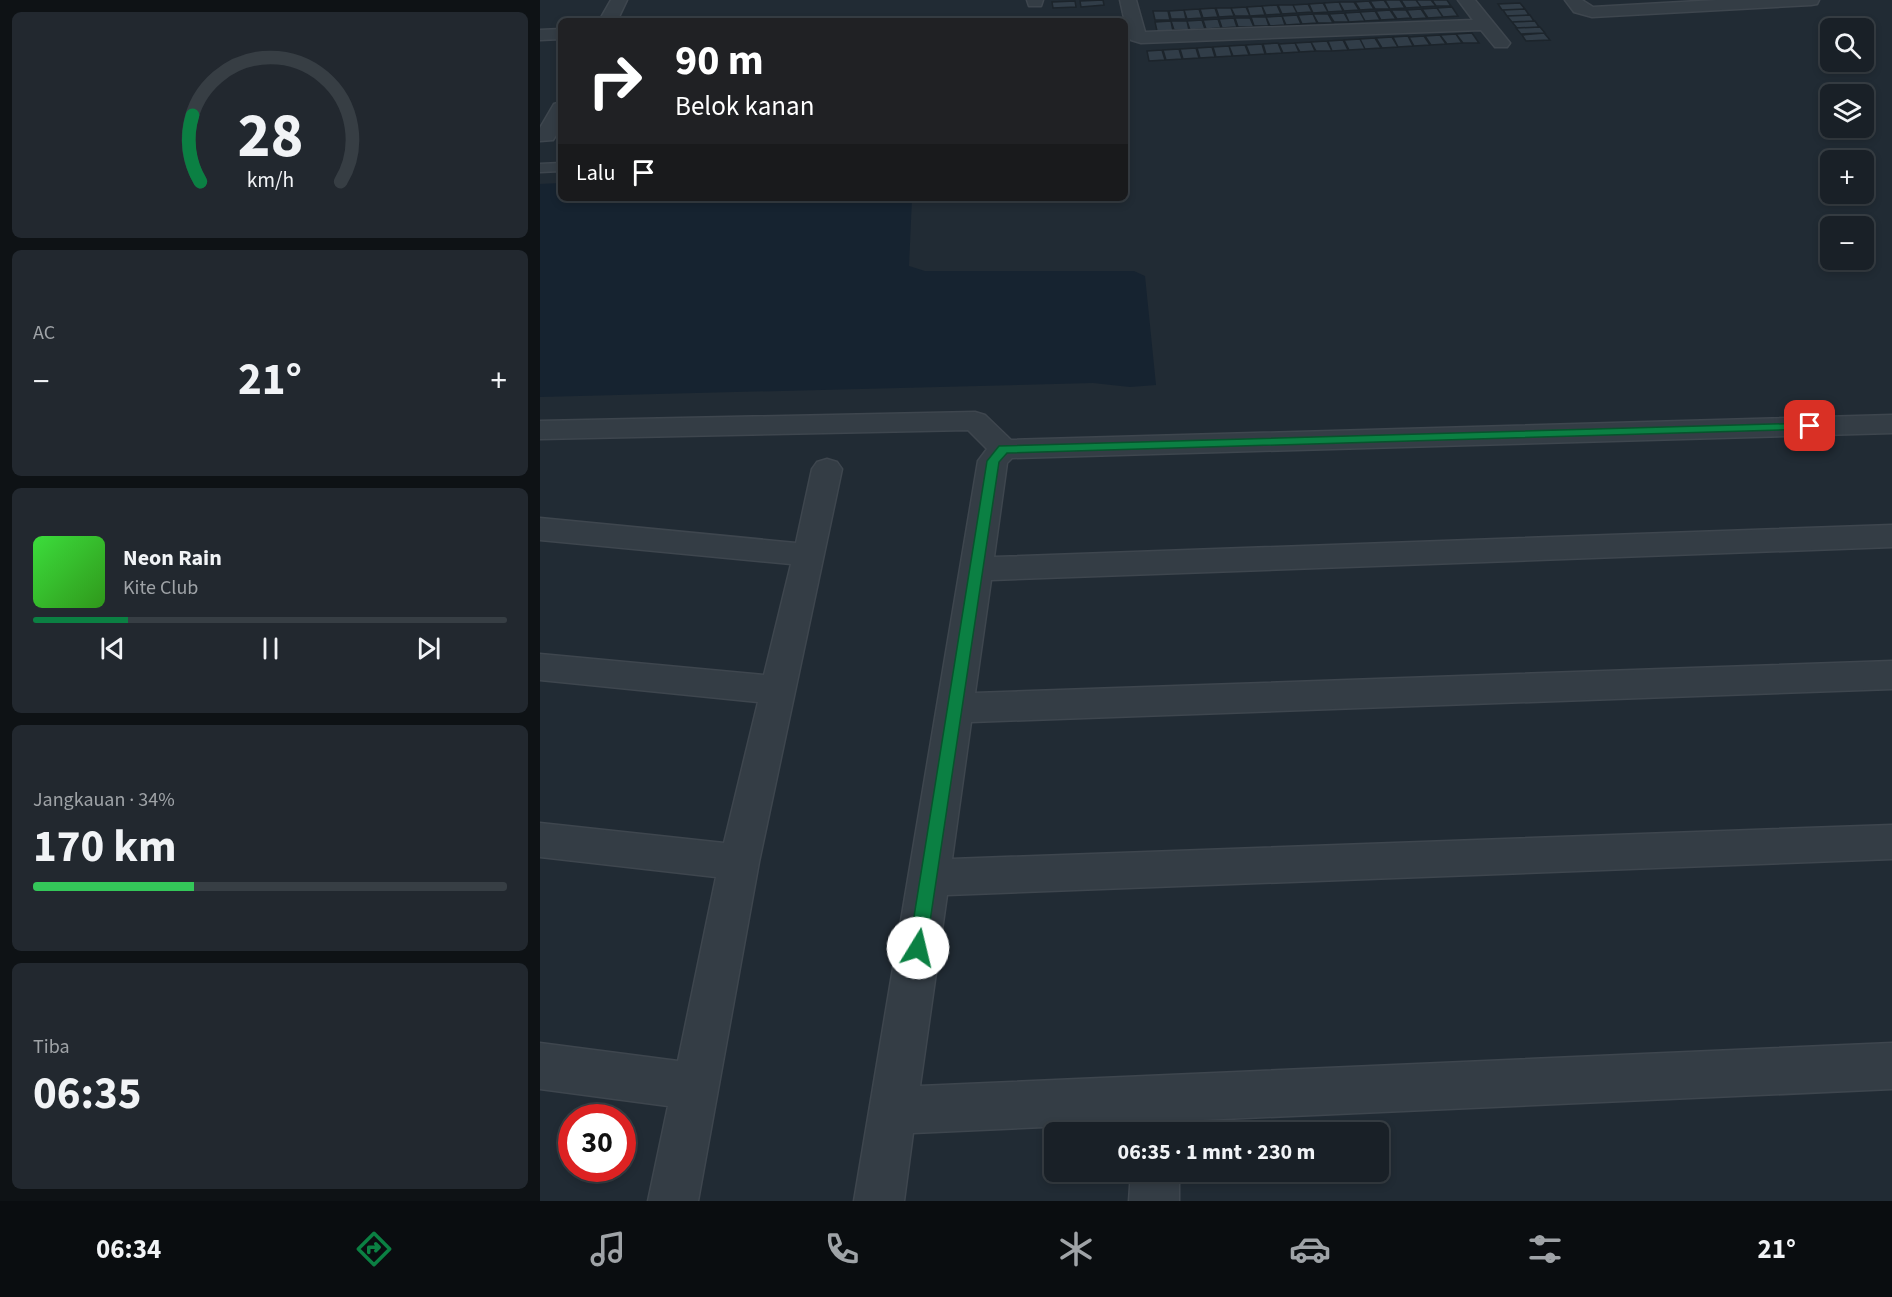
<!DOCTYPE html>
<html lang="id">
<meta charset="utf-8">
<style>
body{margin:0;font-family:"Source Sans 3",sans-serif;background:#22282f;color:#f1f3f6;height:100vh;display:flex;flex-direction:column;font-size:22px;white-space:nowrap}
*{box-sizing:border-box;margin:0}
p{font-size:20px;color:#9fa3a7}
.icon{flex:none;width:33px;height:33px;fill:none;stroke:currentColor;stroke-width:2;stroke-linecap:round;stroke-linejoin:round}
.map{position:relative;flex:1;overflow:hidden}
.side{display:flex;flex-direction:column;gap:12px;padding:12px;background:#0e1215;width:540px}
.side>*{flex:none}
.top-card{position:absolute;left:18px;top:18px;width:570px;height:183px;border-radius:9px;box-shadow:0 3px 9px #0003,0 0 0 2px #373e44;background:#202124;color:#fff;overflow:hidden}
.buttons{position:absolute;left:1280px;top:18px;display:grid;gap:12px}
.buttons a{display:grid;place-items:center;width:54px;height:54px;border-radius:9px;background:#192027;box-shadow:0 3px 9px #0003,0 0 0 2px #373e44;font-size:30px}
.speed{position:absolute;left:18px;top:1104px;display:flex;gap:12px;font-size:30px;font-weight:700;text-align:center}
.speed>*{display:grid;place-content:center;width:78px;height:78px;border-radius:50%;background:#192027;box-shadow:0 3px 9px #0003,0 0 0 2px #373e44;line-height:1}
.speed .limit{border:9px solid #d22;background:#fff;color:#111}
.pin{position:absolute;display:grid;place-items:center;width:51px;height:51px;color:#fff;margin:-26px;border-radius:12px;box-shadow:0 3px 9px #0006}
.me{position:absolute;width:66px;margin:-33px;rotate:9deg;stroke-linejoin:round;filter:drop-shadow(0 0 4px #0008)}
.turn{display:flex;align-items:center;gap:21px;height:126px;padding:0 18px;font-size:27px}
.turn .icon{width:78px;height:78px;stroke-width:2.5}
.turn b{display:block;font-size:42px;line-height:51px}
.then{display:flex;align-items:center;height:57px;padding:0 18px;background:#0003;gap:12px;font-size:22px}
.big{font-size:45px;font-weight:700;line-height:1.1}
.side .card{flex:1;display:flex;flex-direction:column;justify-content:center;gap:9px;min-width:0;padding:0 21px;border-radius:9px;background:#22282f}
.side .dial{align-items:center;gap:0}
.dial svg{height:156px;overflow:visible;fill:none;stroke:#373e44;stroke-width:7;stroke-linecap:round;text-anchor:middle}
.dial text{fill:#f1f3f6;stroke:none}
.song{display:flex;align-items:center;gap:18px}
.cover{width:72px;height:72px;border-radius:9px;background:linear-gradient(135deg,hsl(120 70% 55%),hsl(110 70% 35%))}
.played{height:6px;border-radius:3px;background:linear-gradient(90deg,#0b8043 20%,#373e44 20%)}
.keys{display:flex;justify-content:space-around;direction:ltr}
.heat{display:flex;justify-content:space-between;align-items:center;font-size:33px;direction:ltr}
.charge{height:9px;border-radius:4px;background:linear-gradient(90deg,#34c759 34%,#373e44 0)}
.trip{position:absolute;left:504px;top:1122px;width:345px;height:60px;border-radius:9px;background:#192027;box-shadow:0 3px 9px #0003,0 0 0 2px #373e44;font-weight:700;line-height:60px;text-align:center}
.tab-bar{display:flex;height:96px;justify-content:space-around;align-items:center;background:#0a0d10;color:#9fa3a7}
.tab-bar .icon{width:42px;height:42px}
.tab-bar .current{color:#0b8043}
.tab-bar b{font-size:27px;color:#f1f3f6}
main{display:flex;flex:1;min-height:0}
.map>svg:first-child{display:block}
</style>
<main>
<section class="side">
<div class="card dial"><svg viewBox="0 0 100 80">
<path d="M14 69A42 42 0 1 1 86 69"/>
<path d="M14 69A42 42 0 0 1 10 35" stroke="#0b8043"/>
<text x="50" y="56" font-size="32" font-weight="700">28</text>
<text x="50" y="72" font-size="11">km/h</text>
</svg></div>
<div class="card"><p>AC</p>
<div class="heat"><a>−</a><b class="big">21°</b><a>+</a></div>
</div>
<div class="card">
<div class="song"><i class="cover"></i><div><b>Neon Rain</b><p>Kite Club</p></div></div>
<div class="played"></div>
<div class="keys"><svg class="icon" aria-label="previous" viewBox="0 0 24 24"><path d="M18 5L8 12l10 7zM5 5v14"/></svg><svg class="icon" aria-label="pause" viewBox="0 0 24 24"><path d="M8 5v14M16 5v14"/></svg><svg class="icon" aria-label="next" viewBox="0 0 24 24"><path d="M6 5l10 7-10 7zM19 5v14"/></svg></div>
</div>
<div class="card"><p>Jangkauan · 34%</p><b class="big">170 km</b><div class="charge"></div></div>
<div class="card"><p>Tiba</p><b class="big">06:35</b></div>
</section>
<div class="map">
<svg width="1352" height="1201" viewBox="0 0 1352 1201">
<rect width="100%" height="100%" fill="#212b34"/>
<!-- water -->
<path fill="#162330" d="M21,183V198H372L369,266L385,271H594L605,276L616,385L590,387L553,383L0,397V184Z"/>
<!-- building -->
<path fill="#313d48" stroke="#1c242b" stroke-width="1.5" d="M563,0L564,5L541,7L540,1Z
M844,0L850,9H835L830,1Z
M845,0H860L865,8L850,9Z
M861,0H876L881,7L866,8Z
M876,0H891L896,6L881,7Z
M892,0H907L911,6H896Z
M535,1L536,7L513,8L512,2Z
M829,1L834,9L820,10L815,2Z
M799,2L803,11L788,12L784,3Z
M799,2H814L819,10L804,11Z
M783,3L788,12L773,13L769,4Z
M980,3L985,9L962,10L958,4Z
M768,4L772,12L757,13L753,5Z
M737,5L741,14L726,15L722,6Z
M738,5H753L757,13L742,14Z
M722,6L725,15L710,16L707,7Z
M706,7L710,16H695L691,8Z
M912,7L918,16L903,17L897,8Z
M675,8L678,17L663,18L660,9Z
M676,8H691L694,16L679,17Z
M897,8L903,17L888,18L882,9Z
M659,9L662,18L647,19L644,10Z
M881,9L887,18L872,19L867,10Z
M985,9L989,15L967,16L963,10Z
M644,10L646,19H631L629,11Z
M850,10L856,19L841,20L836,11Z
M851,10H866L871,18L857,19Z
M613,11H628L630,20H615Z
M835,11L840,20L825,21L820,12Z
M820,12L825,21L809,22L805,13Z
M804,13L809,22H794L789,14Z
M773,14H788L793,23H778Z
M773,14L777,23L762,24L758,15Z
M757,15L761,24L746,25L742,16Z
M990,15L994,21L972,22L967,16Z
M742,16L745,25L730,26L726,17Z
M711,17H726L729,26H714Z
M694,18L697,27L682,28L679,19Z
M695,18H710L714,27H698Z
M678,19L681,28L666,29L663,20Z
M662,20L665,29L650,30L647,21Z
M631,21L633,31H617L615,22Z
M631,21H647L649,30H634Z
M995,21L999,27L977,28L972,22Z
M1000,27L1005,33L981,34L976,28Z
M932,33L939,43H923L916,34Z
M1004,33L1010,40L986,41L982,35Z
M916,34L922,43L907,44L900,35Z
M900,35L906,44L891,45L885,36Z
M868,36L873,46L858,47L853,37Z
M884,36L890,45L874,46L869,37Z
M852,37L858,47L842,48L836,38Z
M835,38L841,48L825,49L820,39Z
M820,39L825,49L809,50L804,40Z
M803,40L808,50L792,51L788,41Z
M787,41L792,51H776L771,42Z
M771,42L775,51L760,52L755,43Z
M738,43L742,53L726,54L723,44Z
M755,43L759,52L743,53L739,44Z
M722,44L725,54L710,55L706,45Z
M705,45L709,55L693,56L689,46Z
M689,46L692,56L676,57L673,47Z
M672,47L675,57L660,58L657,48Z
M656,48L659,58L643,59L640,49Z
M639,49L642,59L626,60L623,50Z
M622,50L625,60L609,61L607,51Z"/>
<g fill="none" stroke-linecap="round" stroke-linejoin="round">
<defs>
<path id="lane" d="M21,163V171L0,172V164Z"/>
<path id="street" d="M71,0H87L77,21H59Z
M487,0H503L501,6H489Z
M580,0H596L605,32L933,20L918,0H935L970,43L967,47H955L941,30L601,43L591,40L588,36Z
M1025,0H1042L1053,7L1177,0H1279L1277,4L1271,5L1052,17L1034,12Z
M21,29V39L0,40V30Z
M21,102C21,117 22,128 13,140L0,141V128L14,104Z
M435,412L445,415L471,440L1352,415V433L472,458L467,463L454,557L1352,525V547L451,580L435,693L1352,661V689L431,722L412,859L1352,825V859L407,895L380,1086L1352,1043V1089L640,1121L639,1132H593V1123L373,1133L364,1201H314L438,461L447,449L428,430L0,439V421Z
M287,459L297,462L302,469L219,862L158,1201H108L128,1106L0,1089V1043L138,1061L176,877L0,857V823L184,843L218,702L0,680V654L224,675L251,564L0,540V518L256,543L272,469L277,462Z
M591,1172H639V1201H589Z"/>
</defs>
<!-- lane casing -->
<use href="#lane" stroke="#3e464e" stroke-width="3"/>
<!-- street casing -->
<use href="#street" stroke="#3e464e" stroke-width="3"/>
<!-- lane -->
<use href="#lane" fill="#343d45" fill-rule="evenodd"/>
<!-- street -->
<use href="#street" fill="#343d45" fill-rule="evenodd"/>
</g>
<!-- route -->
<path fill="#0b8043" stroke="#07532c" stroke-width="1.5" d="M1270,423L1276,426L1274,429L467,453L459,462L386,948L384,954L378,956L371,954L369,948L447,461L459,446Z"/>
</svg>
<div class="buttons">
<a><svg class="icon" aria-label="search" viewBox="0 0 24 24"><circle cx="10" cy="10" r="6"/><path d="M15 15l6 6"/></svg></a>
<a><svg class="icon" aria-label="layers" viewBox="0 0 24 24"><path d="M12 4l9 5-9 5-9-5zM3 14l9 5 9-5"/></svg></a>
<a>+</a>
<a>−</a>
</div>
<div class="speed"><div class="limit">30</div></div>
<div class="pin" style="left:1270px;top:426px;background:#d93025"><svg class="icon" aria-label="arrive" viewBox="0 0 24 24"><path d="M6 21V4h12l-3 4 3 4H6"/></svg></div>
<svg class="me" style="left:378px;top:948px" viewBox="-20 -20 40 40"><circle r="19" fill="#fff"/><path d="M0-13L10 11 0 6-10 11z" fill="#0b8043"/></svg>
<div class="trip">06:35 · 1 mnt · 230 m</div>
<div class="top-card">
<div class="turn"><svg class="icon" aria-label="right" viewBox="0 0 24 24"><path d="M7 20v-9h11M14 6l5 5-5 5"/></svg><div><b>90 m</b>Belok kanan</div></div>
<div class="then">Lalu<svg class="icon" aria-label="arrive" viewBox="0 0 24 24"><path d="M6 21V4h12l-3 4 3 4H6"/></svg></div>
</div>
</div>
</main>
<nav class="tab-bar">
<b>06:34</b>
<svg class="icon current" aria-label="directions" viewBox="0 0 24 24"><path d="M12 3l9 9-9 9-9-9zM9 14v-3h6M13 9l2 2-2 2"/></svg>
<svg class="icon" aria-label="music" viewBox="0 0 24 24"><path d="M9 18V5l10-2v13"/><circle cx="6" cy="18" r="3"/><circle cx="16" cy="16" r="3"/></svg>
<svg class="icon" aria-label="phone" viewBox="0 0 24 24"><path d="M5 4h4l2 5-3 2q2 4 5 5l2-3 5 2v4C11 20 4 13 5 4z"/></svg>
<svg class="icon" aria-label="climate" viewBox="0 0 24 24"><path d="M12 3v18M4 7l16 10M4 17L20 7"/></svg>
<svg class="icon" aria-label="car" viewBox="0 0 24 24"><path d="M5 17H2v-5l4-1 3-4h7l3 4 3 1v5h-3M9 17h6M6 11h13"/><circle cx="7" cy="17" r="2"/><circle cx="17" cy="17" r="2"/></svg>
<svg class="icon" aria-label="filters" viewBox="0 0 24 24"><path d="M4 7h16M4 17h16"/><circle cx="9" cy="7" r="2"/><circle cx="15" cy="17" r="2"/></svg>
<b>21°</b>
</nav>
